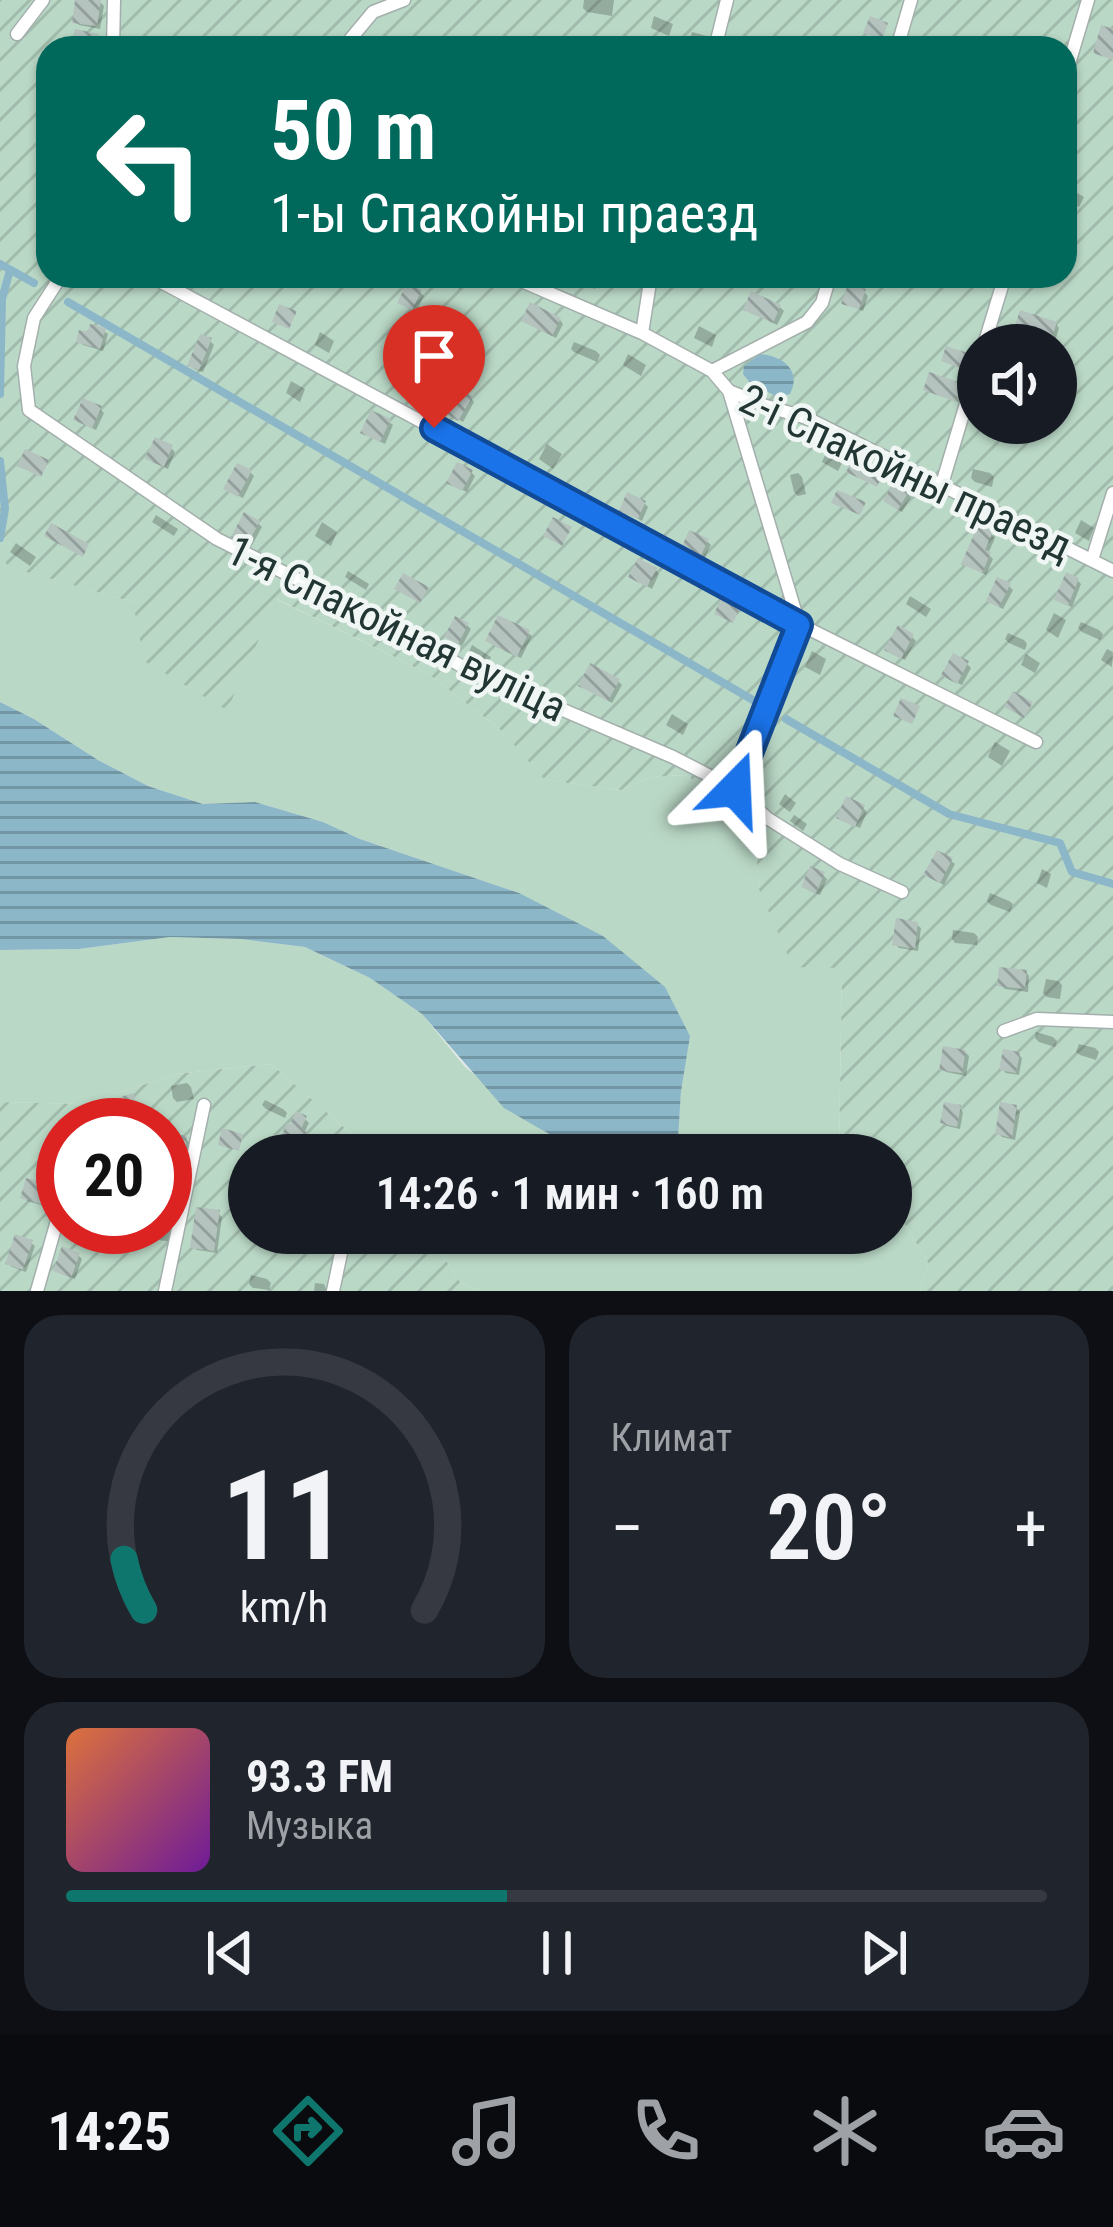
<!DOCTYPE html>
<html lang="ru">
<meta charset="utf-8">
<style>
body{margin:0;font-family:"Roboto Condensed",sans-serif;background:#20242c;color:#f1f3f6;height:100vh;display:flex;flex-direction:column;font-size:45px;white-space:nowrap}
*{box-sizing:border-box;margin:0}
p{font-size:39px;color:#9ea1a6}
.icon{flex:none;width:66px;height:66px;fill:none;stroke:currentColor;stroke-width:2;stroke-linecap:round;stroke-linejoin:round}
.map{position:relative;height:1291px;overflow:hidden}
.drawer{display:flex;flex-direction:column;gap:24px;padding:24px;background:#0d0f14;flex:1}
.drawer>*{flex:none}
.hud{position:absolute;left:36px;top:36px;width:1041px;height:252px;border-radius:36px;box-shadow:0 3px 9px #0004;background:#00695c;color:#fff;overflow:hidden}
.tools{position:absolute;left:957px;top:324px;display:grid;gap:24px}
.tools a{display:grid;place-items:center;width:120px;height:120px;border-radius:50%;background:#171b24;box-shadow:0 3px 9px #0004;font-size:60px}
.speed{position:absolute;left:36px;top:1098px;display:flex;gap:24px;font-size:60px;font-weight:700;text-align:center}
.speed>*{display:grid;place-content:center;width:156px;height:156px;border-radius:50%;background:#171b24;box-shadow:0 3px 9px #0004;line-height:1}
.speed .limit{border:18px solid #d22;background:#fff;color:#111}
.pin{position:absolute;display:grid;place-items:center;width:102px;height:102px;color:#fff;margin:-123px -51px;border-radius:50% 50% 50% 0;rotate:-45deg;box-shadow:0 0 12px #0007}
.pin .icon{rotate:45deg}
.me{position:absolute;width:132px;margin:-66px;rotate:21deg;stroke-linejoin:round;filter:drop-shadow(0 0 9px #0008)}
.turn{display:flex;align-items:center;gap:42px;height:252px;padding:0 36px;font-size:54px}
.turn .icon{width:156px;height:156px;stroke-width:2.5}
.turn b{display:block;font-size:84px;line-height:102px}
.big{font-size:90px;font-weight:600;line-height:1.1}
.drawer .card{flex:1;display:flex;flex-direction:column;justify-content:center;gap:18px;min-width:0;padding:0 42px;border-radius:36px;background:#20242c}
.drawer .dial{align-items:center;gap:0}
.dial svg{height:312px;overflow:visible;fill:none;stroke:#363941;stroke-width:7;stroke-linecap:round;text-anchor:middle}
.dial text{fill:#f1f3f6;stroke:none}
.song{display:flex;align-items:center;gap:36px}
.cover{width:144px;height:144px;border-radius:18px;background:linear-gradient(135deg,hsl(20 70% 55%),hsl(280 70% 35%))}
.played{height:12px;border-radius:6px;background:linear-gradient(90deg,#0f766e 45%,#363941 45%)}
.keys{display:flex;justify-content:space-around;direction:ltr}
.heat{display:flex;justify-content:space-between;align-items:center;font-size:66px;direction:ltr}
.drawer .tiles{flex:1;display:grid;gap:24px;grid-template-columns:1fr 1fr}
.card:last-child{grid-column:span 2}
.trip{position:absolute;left:228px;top:1134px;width:684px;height:120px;border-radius:60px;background:#171b24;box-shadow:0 3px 9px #0004;font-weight:600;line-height:120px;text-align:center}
.tabs{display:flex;height:192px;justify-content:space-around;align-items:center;background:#090b0e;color:#9ea1a6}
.tabs .icon{width:84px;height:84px}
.tabs .active{color:#0f766e}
.tabs b{font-size:54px;color:#f1f3f6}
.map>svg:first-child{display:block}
</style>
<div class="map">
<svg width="1113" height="1291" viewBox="0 0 1113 1291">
<defs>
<pattern id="garden-furrows" width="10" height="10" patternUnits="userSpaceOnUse" patternTransform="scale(3)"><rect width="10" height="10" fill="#bad8c6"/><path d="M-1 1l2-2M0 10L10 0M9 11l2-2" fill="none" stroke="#a0baab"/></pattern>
<pattern id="water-rules" width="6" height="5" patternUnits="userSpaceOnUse" patternTransform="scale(3)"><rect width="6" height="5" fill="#8cb7c8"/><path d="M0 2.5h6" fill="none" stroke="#7296a3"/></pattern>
<pattern id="building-back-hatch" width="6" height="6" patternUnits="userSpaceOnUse" patternTransform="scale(3)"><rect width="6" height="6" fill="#b5c3bf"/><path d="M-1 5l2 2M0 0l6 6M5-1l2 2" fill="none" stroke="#939f9c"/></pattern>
</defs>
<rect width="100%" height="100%" fill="#dfe8e5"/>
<!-- green -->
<path fill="#bad8c6" d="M0,555L10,567L133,602L226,709L276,599L427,673L501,730L546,780L621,790L651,777L686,775L729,805L755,840L759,889L842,967L839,1147L852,1155H660L678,1139L681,1091L519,893L360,839L323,822L255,802L203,804L148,786L98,760L34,719L0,702Z
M170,937L241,939L305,947L370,978L422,1014L464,1066L542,1130L588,1155H376L271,1064L176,1074L85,1104L0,1102V950L79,949Z
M891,1201L929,1264L920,1291H478L460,1282L428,1233H891Z"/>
<!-- garden -->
<path fill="url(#garden-furrows)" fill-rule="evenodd" d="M0,0H1113V1291H920L929,1264L891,1201V1155H852L839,1147L842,968L793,967L759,889L755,840L729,805L686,775L651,777L621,790L545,780L501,730L427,673L277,599L227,710L144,661L133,602L9,567L0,555ZM48,48H1065V276H48ZM978,345H1056V423H978Z
M271,1064L376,1155H249V1233H428L460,1282L478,1291H0V1102L85,1104L176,1074ZM63,1125H165V1227H63Z"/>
<!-- water -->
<path fill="url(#water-rules)" d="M760,354C783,356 802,370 790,394L778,397L751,384L743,374L744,366Z
M0,702L34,719L98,760L148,786L203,804L255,802L323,822L360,839L519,893L603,936L665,987L690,1036L681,1091L678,1140L660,1155H588L542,1130L504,1108L422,1014L370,978L305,947L241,939L170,937L79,949L0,950Z"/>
<!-- shadow -->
<path fill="#0003" d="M78,0L100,2L104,6L100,29L79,25L75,21Z
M584,0H614L612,16L587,12L583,8Z
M654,16L673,24L669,36L651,28Z
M692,32L707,36L711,40L709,48L692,47L688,43Z
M913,38L924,42L927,48H910Z
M1065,186L1084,197L1079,207L1065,200Z
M437,276H466L460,289Z
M571,276H600L595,289L575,281Z
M420,292L424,296L416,312L405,306Z
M864,292L868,296L863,311L845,303Z
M780,307L784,311L777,325L746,309Z
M560,320L563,324L556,338L528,324Z
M1056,324L1059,328L1054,345L1020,335L1016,331Z
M699,326L716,335L712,347L694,338Z
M104,331L108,334L103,351L83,345L79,341Z
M320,332L334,341L329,353L315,345Z
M210,341L214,345L203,372L194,369L191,365Z
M574,342L596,351L600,355L597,362L574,352L571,349Z
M438,346L442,350L425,382L399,369Z
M628,354L646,365L641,376L623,365Z
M291,381L305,389L300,402L286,393Z
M961,386L964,390L960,403L926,390Z
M471,398L474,402L463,422L449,414Z
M100,409L104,413L96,430L81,423Z
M389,422L393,425L385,444L368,436Z
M547,444L562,454L553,469L539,459Z
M171,448L175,452L168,469L152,462Z
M826,453L842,463L838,471L822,462Z
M973,469L990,473L994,477L992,487L975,482L971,478Z
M250,472L254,476L243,498L231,492Z
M471,472L475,476L467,492L454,486Z
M798,473L802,477L806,494L798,496L794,492L790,475Z
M907,493L911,497L902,512L890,505Z
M644,503L648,507L642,521L622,510Z
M156,515L178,529L174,536L152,522Z
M1081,520L1094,528L1089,541L1075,533Z
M322,522L337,532L331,546L315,536Z
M258,523L262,527L251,547L238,540Z
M991,534L995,538L988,554L993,559L986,575L965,564Z
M707,541L711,545L704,559L688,552Z
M16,543L36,557L30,566L10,552Z
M656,570L659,574L652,589L636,580Z
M348,571L369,584L366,590L345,577Z
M1077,580L1081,584L1072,607L1062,603Z
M1009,586L1013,590L1003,609L993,604Z
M910,596L931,609L926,617L906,604Z
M1054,613L1066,620L1058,638L1046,630Z
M1081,622L1099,630L1103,634L1100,640L1082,632L1078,628Z
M467,625L471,629L462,646L452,640Z
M528,633L532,636L521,658L493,645Z
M1008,633L1024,640L1027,644L1025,650L1009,643L1005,639Z
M912,637L916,641L905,660L892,653Z
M472,645L491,657L486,666L468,654Z
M1107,649L1113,652L1112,667L1101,660Z
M812,651L826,659L820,675L805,667Z
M1026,654L1040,663L1035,673L1021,665Z
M967,664L971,668L962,685L949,679Z
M618,681L622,685L612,703L586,689Z
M672,714L688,724L683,735L666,725Z
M995,742L1010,751L1002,766L988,757Z
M785,794L796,803L790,812L807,824L803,831L790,821L794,815L779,804Z
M863,808L867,812L860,828L843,821Z
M951,861L955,864L944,885L931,878Z
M1042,869L1051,874L1047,888L1037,883Z
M823,875L827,879L820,895L808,890Z
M990,893L1009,901L1013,904L1010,912L991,905L987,901Z
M917,925L921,928L918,951L899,948L895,944Z
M953,930L974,933L978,937L977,945L955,943L952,939Z
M1026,972L1029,976L1028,992L1005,989L1001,985Z
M1046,979L1058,981L1062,985L1060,999L1047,997L1043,993Z
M1036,1032L1053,1037L1057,1041L1055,1047L1039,1042L1035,1038Z
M1079,1044L1095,1048L1099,1052L1096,1060L1080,1055L1076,1052Z
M965,1052L969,1056L966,1076L946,1072L942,1068Z
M1018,1054L1022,1058L1019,1075L1006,1073L1002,1069Z
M187,1083L191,1087L194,1099L177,1102L173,1098L171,1086Z
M132,1096L139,1110L119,1117L115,1113Z
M265,1100L283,1109L287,1113L285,1118L266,1109L262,1105Z
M959,1108L963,1112L960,1129L947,1126L943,1122Z
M1016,1108L1020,1112L1015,1140L1002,1137L998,1133Z
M305,1119L309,1123L304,1133L309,1138L301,1155L285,1148Z
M186,1139L190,1143L187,1164L171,1162L167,1158Z
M61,1144L63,1145V1169L54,1164Z
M48,1187L52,1191L48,1207L27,1201L24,1197Z
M218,1213L222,1217L217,1253L197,1250L193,1247Z
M165,1223L177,1228L174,1242L158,1240L154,1236L155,1227H165Z
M268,1233H288L290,1235L287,1249L271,1244L267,1241Z
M31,1243L35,1246L26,1272L12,1267L9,1264Z
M78,1255L82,1259L75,1279L56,1270Z
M251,1275L267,1279L271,1283L269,1290L278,1291L253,1288L249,1284Z
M315,1283L324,1284L327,1291H314Z"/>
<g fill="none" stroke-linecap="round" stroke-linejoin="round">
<!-- stream -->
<path stroke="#8cb7c8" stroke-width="8" d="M0,264L34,283
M68,302L758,703
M0,394L2,299L10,270
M0,461L5,509L0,538
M786,719L949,814L1060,843L1072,872L1113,884"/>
</g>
<!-- building -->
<path fill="url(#building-back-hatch)" d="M75,0H101L97,26L72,23Z
M870,16L888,23L882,40L863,33Z
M1101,25L1113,29V60L1093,53Z
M75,29L99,34L96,48L71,44Z
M407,283L422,290L412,310L397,303Z
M848,284L866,289L859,309L841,304Z
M751,291L781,305L773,323L743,310Z
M530,302L561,318L552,336L521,321Z
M279,304L297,311L289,329L272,322Z
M1020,310L1057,322L1050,344L1013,332Z
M90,324L106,328L100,349L76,342L79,330L88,332Z
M411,328L440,343L420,381L392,366Z
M200,334L212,338L199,370L187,366Z
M946,346L968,353L962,369L941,361Z
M929,372L962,383L956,402L923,390Z
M456,386L473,396L458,421L442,411Z
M83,398L102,406L92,428L73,420Z
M371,410L391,419L380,442L360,433Z
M155,437L173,445L164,467L145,459Z
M25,449L49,460L41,477L17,466Z
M852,460L883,474L877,487L846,472Z
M457,462L473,470L462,491L446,483Z
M237,463L252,470L238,497L223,489Z
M894,482L909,491L898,510L883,501Z
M837,490L866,502L860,515L831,503Z
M627,492L646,501L638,519L619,511Z
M244,512L260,521L247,545L231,537Z
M553,517L572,527L562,546L543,536Z
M51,523L89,544L83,557L44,536Z
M978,525L993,531L985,550L991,552L982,573L961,564Z
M689,530L709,539L700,557L681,549Z
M638,558L657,568L647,587L628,577Z
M1066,572L1079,578L1068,606L1054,600Z
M403,573L429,587L420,603L394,589Z
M997,577L1011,583L999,607L986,601Z
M722,596L742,604L733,623L714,614Z
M498,615L530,630L517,657L485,641Z
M455,616L469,623L458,644L444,637Z
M898,625L914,634L901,659L884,650Z
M953,653L969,661L957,684L941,675Z
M590,663L620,679L608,701L578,686Z
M1013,691L1033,702L1024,718L1004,707Z
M901,698L920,706L912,724L893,716Z
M846,796L865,805L855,827L836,818Z
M937,850L953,858L940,883L923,875Z
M810,866L825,872L816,893L801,887Z
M896,918L918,922L915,949L892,945Z
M999,967L1027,970L1025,989L997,986Z
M943,1046L966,1050L962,1073L939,1070Z
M1003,1049L1020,1052L1016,1073L999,1070Z
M133,1093L137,1106L112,1114L108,1101Z
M944,1102L961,1105L957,1127L940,1123Z
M1000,1102L1017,1105L1012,1138L995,1134Z
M296,1111L307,1116L301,1129L307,1131L297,1153L277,1145L287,1123L290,1124Z
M222,1128L243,1134L239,1151L218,1145Z
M167,1133L187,1136L184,1161L165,1159Z
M26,1178L50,1184L44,1205L20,1198Z
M196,1207L220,1210L214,1251L190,1248Z
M15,1234L33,1240L23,1270L5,1264Z
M62,1246L80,1253L71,1278L53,1271Z"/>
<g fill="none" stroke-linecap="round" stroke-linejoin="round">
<defs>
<path id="service" d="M17,34L43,0
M113,48L114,0
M349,48L348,42L373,12L404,0
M715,48L727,0
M897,48L911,0
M1065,77L1088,0
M61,276L34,318L24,366L29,410L217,539L385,623L465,668L673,757L735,789L767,818L840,864L902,892
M150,276L799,624L1036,742
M510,276L642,333L712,371L729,391L766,406L807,418L1113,571
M642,333L651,276
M984,345L1005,276
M712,371L807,322L822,303L830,276
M729,391L799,624L735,789
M942,484L978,364
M1092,560L1113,493
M1004,1031L1037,1019L1113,1022
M84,1125H85
M37,1291L63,1200
M165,1291L204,1105
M333,1291L344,1239"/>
</defs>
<!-- service casing -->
<use href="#service" stroke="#a3afac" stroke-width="15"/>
<!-- service -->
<use href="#service" stroke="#fff" stroke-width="12"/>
</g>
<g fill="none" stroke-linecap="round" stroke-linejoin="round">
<defs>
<path id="route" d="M434,428L799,625L735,789"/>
</defs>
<!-- route casing -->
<use href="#route" stroke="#114b97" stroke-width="30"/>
<!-- route -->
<use href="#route" stroke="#1a73e8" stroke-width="21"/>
</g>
<g text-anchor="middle" stroke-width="9" stroke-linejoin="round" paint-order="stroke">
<!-- street labels -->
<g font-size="42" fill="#223634" stroke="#eff6f3">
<text transform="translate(906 472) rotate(25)" y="15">2-і Спакойны праезд</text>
<text transform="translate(397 628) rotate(26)" y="15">1-я Спакойная вуліца</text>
</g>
</g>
</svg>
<div class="tools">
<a><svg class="icon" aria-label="sound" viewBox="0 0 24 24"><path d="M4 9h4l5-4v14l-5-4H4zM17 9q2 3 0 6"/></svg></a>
</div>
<div class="speed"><div class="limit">20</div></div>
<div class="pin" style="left:434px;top:428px;background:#d93025"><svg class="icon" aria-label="arrive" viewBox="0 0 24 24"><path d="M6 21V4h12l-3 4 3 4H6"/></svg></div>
<svg class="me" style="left:735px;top:789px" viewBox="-20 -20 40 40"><path d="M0-17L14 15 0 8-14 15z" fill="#1a73e8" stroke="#fff" stroke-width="4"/></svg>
<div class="trip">14:26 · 1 мин · 160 m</div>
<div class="hud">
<div class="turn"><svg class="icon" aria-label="left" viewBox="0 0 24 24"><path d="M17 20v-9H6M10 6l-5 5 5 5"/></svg><div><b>50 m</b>1-ы Спакойны праезд</div></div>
</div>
</div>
<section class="drawer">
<div class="tiles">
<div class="card dial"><svg viewBox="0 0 100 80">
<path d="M14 69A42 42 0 1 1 86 69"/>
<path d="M14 69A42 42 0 0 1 9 56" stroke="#0f766e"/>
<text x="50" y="56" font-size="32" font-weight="700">11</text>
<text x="50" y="72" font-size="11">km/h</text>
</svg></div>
<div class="card"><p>Климат</p>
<div class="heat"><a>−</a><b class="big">20°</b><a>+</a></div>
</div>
<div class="card">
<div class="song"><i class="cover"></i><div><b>93.3 FM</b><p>Музыка</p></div></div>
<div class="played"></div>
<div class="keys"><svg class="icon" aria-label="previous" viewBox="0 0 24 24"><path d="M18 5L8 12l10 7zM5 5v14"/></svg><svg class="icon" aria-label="pause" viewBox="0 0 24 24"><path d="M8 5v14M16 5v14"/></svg><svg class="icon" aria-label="next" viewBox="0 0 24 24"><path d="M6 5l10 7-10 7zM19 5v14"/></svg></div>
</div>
</div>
</section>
<nav class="tabs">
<b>14:25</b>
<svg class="icon active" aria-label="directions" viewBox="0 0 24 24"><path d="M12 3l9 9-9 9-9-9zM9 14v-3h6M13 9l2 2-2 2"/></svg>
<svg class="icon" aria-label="music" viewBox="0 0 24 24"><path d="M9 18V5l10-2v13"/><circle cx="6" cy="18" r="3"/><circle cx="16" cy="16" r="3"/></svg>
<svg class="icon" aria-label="phone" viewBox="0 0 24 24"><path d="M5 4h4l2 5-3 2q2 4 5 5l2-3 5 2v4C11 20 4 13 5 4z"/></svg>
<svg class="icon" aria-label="climate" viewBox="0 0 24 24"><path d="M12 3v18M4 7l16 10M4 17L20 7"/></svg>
<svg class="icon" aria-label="car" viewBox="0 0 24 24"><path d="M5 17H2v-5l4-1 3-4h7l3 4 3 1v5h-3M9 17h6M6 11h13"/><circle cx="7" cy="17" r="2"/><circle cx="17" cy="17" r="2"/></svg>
</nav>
